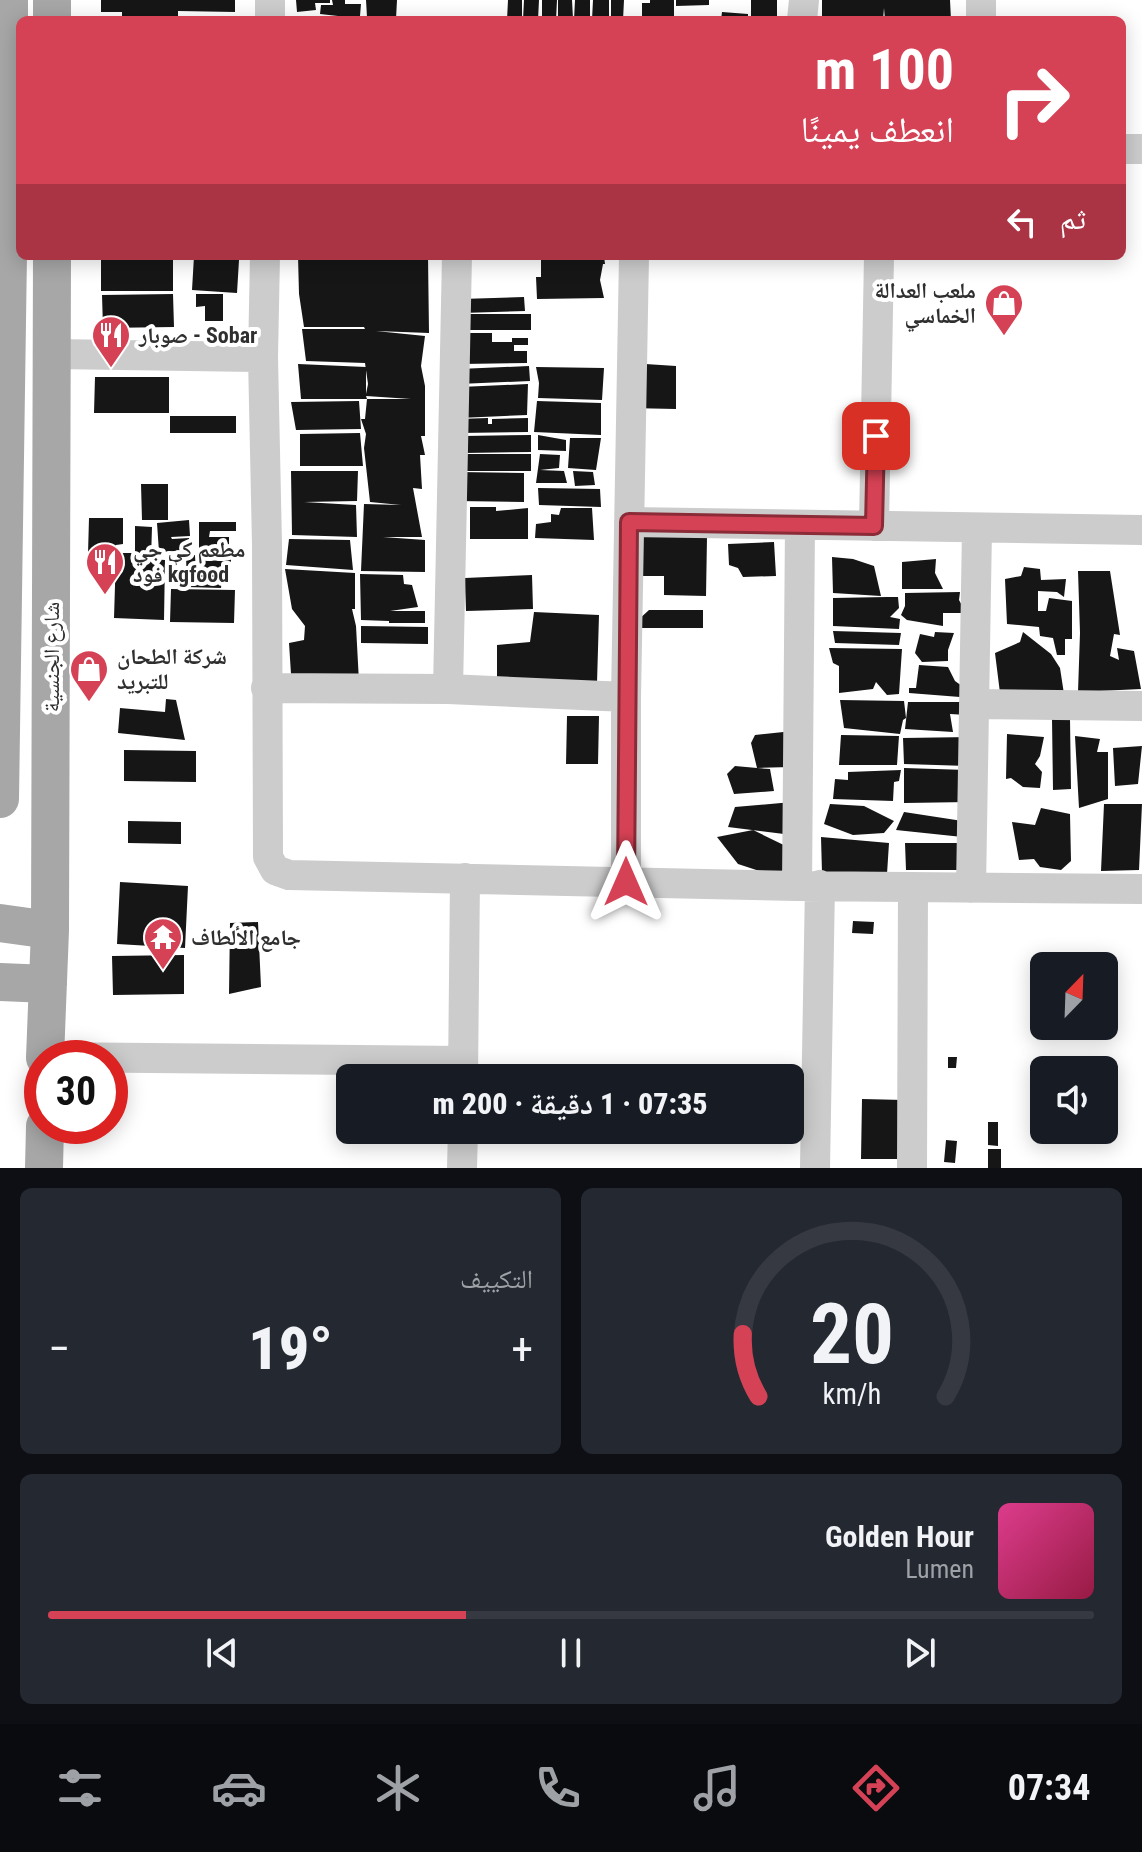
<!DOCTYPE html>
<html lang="ar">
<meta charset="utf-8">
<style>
body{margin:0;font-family:"Roboto Condensed","Noto Naskh Arabic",sans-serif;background:#242831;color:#f1f3f6;direction:rtl;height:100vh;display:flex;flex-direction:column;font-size:30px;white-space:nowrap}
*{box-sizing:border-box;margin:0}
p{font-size:26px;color:#9ea1a6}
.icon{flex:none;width:44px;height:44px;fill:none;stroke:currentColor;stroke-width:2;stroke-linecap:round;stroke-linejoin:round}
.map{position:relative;height:1168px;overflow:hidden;direction:ltr}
.panel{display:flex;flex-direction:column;gap:20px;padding:20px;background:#0d0f14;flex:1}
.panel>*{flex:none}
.hud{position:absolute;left:16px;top:16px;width:1110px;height:244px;border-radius:12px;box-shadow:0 4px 20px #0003;direction:rtl;background:#d64255;color:#fff;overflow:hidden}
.needle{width:52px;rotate:23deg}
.controls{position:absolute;left:1030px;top:952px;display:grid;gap:16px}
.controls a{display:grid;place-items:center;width:88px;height:88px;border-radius:12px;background:#171b24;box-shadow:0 4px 20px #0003;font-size:40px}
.speed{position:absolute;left:24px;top:1040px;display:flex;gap:16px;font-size:40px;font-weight:700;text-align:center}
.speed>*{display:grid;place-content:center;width:104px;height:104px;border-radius:50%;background:#171b24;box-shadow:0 4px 20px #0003;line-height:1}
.speed .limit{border:12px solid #d22;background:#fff;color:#111}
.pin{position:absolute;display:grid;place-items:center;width:68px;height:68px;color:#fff;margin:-34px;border-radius:16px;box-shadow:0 4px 12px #0006}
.me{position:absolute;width:88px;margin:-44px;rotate:0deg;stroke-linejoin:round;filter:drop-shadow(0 0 6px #0008)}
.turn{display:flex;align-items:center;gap:28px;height:168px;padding:0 40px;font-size:36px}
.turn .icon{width:104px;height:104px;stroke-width:2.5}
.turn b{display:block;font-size:56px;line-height:68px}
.then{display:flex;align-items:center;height:76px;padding:0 40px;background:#0003;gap:16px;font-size:30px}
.big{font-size:60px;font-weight:800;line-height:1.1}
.panel .card{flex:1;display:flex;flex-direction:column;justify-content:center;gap:12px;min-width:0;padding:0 28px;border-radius:12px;background:#242831}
.panel .dial{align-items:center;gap:0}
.dial svg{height:208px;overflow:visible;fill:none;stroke:#363941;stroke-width:7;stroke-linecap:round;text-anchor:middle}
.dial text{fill:#f1f3f6;stroke:none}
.song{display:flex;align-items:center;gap:24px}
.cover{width:96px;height:96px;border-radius:12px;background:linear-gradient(135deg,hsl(330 70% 55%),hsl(340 70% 35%))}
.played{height:8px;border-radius:4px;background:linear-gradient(90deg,#d64255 40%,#363941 40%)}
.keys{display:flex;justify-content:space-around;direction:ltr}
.heat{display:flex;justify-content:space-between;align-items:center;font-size:44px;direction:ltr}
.panel .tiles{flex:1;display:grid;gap:20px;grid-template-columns:1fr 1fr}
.card:last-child{grid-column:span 2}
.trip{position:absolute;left:336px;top:1064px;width:468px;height:80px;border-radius:12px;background:#171b24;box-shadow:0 4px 20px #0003;font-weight:800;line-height:80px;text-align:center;direction:rtl}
.tabs{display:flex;height:128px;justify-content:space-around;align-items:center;background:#090b0e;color:#9ea1a6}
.tabs .icon{width:56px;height:56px}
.tabs .current{color:#d64255}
.tabs b{font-size:36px;color:#f1f3f6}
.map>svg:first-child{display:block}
</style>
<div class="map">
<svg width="1142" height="1168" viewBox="0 0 1142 1168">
<rect width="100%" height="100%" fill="#fff"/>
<!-- building -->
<path fill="#161616" d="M101,0H235V12L178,11V20H122V12H101Z
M296,0H330V3H315L316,10L297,12Z
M332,0H345V4H361L360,16H351L350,20H337L338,16L320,14L321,5H333Z
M366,0H397L396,19L367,17Z
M508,0H522V20H507Z
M524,0H539L538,20H523Z
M542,0H557L556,20H542Z
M558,0H572L573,19H558Z
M575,0H590V20H574Z
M593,0H609V20H592Z
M611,0H624L623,20H611Z
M650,0H674V20H642V3H650Z
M676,0H709V5L676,6Z
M751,0H777V19L751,20Z
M822,0H950L951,20H885L884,8L883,20H822Z
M722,12L748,14V20H721Z
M297,17H326L325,20H297Z
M101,256H173V291H101Z
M194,256L239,260L237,293L192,290Z
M298,256H428L429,333L376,331L425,336L421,366L425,386V436H421L425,455H420L422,489L413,488L422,537H383L425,540V572L361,571L364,504L401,505L370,502L364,448L366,434L361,419H365L367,399H411L366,396L367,399H301L298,364L366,367V394L368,384L365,363L306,361L302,329H365L364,327H304L299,294Z
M541,256H604L605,264H603L600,280L604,298L537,299L536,277H541Z
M173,294L174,327L103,328L102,295Z
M196,294H223V321H205V306L196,307Z
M524,297L525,311L462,313L461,299Z
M462,314H531V330H462Z
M461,333H492V342H512V338H528V345H514V351H527V363L461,364Z
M630,363L676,366V409L629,408Z
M529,366L530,381L459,384V369Z
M536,367L604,368L602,400L538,398L539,383Z
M95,377H169V413H94Z
M528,384L527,415L459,418L460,387Z
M359,401L361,429L296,430L291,402Z
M537,401L601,403V435L534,432Z
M170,416H236V433H170Z
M488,418V424H492V419L528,418V432L459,433V419Z
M360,433L363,466H300V434Z
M531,435V452L464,453V436Z
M538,435L566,440V451L538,450Z
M570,438H601L596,470L568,468Z
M465,454H531V471H465Z
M540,454L560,455L559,468L540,470L564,471L567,483H536Z
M291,471H358L357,501L304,502L356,505L357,537L292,535Z
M573,471L593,472L595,485L575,486Z
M458,472L524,473V502L457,501Z
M141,484H168V520H142Z
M538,488L600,489L601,507L539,505Z
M470,507H496V511L528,508V539H470Z
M561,508H592L594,540L535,538L536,524L551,522V514L559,515Z
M89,518H123V544L116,545L115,554H88Z
M189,520L190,536L171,537L172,539L189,538L190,550L159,552L157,523Z
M199,522H236V531H210L209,537H229V548H210V557H231V579H222L221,588L187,587L186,555H199Z
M135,526L152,527L151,559L165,560L164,620L114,618L116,553H135Z
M635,534L707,537L706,596L664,595V576H634Z
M289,539L350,540L353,570L286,565Z
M774,542L776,576L743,577L738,568L729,565L728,544Z
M832,557L853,559L874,566L881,596L833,593Z
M936,559L935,573L943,589H902V562Z
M1024,567L1040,569L1041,580L1066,579L1064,597L1057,592L1038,591V611H1046L1049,598L1072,601V639H1065V655H1057L1053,638L1040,636L1039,627L1007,624L1005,579L1021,576Z
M285,569L355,573V609H352L356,626L359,682L291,674L289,643L304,640L305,626L292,609Z
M1078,571H1110L1120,635L1114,634L1110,656L1119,660L1117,648L1134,651L1141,689L1078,692L1080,633Z
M360,574L403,575L404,584L412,585L418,607L390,611H425V623H389V621L361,620Z
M532,575L533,609L466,611L465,578Z
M171,589L235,590L234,623L170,622Z
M960,592L959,600L966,613H943V626L907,620L901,615L905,606V593Z
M887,597H898L899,608L890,617L900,619L899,629L833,626V598Z
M649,610H703V628H637V621Z
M534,612L599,615L597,683L497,682V645L530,642Z
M361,626L428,627V644L361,643Z
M833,631L901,633L899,645L835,643Z
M935,632L954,633L948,650V661L922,662L915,653L920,634L934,637Z
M1023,632L1051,654L1060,668L1064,694L1000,693L995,653L1020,642Z
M829,648L902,649L899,694L887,695L876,682L873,689L839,693V666L833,663Z
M919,665L948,667L955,681L962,686L960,697L909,693V688H916Z
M166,699L176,700L185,740L118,733L120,708L165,712Z
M840,700L904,701L906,718L903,720L900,734L844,728Z
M908,702H965L967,715L950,714L953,732L905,729Z
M567,716H599L598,764H566Z
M1052,719H1070L1071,789L1053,790Z
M793,731L790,767L757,768L770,769L774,791L734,794L727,774L735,766L757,768L751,743L755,735Z
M1007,734L1044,737L1040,756L1035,764L1042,772L1040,788L1023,787L1011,778L1006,779Z
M841,735L899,736L897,765H839Z
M1075,736L1100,739L1097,752H1108V799L1079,808Z
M971,737L968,766L904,764L903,738Z
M1142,746L1138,784L1115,786L1113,748Z
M124,750L196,751V782L124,781Z
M904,768L967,770L969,802L904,803Z
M901,770L899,781L894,782L893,801L833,799L835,779L848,780V772Z
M792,802L784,834L728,827L735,807Z
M830,804L864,806L894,821L884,833L853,835L824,824Z
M1104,804H1142L1139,870L1101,871Z
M1041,808L1070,814L1071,861L1061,870L1040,867L1034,859L1019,860L1012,822L1035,825Z
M904,812L969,822L972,838L896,830Z
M128,821L181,822V844L128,843Z
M753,830L792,849L781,878L738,864L717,837Z
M821,837L889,843L887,874L822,873Z
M905,843H964L968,870H906Z
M120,882L188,886L185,948L117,944Z
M853,921L874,922L873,934L852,933Z
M258,922L261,987L229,994L230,923Z
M184,955V994L113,995L112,956Z
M948,1057H957L956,1068H948Z
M862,1099L904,1100L903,1159H861Z
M988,1122H998V1146L988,1145Z
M946,1140L957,1141L955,1163L944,1162Z
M988,1149H1001V1168H988Z"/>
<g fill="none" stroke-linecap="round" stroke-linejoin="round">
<!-- minor -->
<path stroke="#ccc" stroke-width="30" d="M270,20V0
M802,20L804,0
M981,20V0
M1122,149H1142
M265,256L263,357L267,545L268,857L275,870L289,875L797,886L1142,889
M53,354L263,357
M629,522L1142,530
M874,526L879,256
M266,688L448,689L626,697
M448,689L457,256
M974,704L1142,706
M626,882V697L634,256
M797,886L800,525
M971,888L977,529
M45,1057L463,1061
M463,1078L465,878
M462,1168L463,1130
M815,1168L820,885
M912,1168L913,887"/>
<!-- major -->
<path stroke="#a7a7a7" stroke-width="38" d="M52,20V0
M0,799L9,185V0
M0,923L50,930
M0,982L48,984
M45,1058L50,930L52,256
M44,1168L45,1126"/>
</g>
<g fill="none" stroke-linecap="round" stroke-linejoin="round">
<defs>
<path id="route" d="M626,882L629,522L874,526L876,436"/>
</defs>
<!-- route casing -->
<use href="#route" stroke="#8b2b37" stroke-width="20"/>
<!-- route -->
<use href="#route" stroke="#d64255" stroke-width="14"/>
</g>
<!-- icons -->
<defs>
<symbol id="shop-pin" viewBox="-11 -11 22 30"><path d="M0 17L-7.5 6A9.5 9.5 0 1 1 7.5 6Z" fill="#d64255" stroke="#fff"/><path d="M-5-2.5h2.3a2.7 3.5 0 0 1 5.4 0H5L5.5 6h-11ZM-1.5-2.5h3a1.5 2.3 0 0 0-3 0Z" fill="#fff"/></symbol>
<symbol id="restaurant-pin" viewBox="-11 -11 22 30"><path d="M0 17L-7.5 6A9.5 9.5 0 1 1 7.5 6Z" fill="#d64255" stroke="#fff"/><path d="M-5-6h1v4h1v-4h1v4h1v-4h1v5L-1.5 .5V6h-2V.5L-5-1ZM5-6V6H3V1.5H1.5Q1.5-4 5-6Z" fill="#fff"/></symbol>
<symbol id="temple-pin" viewBox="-11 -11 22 30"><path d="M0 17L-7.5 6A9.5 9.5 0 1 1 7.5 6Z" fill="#d64255" stroke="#fff"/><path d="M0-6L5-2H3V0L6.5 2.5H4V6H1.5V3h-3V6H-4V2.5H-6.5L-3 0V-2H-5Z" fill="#fff"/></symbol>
</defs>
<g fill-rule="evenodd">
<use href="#shop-pin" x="982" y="281" width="44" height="60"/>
<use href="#restaurant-pin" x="89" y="313" width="44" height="60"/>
<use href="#restaurant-pin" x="83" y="540" width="44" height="60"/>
<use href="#shop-pin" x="67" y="647" width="44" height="60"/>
<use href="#temple-pin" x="141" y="915" width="44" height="60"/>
</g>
<g text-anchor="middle" stroke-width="8" stroke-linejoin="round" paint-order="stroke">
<!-- poi labels -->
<g font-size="22" font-weight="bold" fill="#2f2f2f" stroke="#fff" text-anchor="start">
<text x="976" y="298" text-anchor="end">ملعب العدالة<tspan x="976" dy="25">الخماسي</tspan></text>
<text x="139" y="343">صوبار - Sobar</text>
<text x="133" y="557">مطعم کي جي<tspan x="133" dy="25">فود kgfood</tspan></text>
<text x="117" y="664">شركة الطحان<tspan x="117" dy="25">للتبريد</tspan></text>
<text x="191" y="945">جامع الألطاف</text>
</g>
<!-- street labels -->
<g font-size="22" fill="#2f2f2f" stroke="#fff">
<text transform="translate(51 657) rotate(-90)" y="8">شارع الجنسية</text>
</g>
</g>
</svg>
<div class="controls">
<a><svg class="needle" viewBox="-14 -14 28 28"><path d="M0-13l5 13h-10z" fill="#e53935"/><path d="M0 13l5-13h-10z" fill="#9ea1a6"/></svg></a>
<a><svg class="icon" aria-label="sound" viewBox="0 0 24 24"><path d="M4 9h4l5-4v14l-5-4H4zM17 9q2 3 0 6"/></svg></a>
</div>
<div class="speed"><div class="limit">30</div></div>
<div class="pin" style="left:876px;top:436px;background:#d93025"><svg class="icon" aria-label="arrive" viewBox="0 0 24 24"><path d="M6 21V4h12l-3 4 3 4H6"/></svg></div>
<svg class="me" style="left:626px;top:882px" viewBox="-20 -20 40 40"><path d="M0-17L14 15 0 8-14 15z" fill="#d64255" stroke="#fff" stroke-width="4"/></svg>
<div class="trip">07:35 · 1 دقيقة · 200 m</div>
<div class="hud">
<div class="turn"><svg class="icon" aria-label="right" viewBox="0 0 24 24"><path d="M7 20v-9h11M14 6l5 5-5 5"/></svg><div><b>100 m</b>انعطف يمينًا</div></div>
<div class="then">ثم<svg class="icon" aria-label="left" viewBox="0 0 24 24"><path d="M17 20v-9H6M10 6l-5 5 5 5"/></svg></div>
</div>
</div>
<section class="panel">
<div class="tiles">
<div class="card dial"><svg viewBox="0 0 100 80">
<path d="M14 69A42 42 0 1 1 86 69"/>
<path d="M14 69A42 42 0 0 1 8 45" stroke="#d64255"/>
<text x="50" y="56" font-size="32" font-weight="700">20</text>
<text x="50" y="72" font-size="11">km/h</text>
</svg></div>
<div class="card"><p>التكييف</p>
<div class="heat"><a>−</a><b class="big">19°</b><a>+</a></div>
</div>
<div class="card">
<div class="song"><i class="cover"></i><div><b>Golden Hour</b><p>Lumen</p></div></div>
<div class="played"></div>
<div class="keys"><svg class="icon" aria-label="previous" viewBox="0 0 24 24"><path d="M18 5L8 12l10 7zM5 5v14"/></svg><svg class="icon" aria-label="pause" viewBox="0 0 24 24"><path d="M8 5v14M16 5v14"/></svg><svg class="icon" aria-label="next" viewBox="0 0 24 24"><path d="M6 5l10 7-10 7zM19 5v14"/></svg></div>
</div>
</div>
</section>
<nav class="tabs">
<b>07:34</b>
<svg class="icon current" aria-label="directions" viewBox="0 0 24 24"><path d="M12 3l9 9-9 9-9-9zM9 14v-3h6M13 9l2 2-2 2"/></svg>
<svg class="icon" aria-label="music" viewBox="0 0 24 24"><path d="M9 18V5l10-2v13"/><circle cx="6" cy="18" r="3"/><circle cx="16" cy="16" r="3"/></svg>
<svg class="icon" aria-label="phone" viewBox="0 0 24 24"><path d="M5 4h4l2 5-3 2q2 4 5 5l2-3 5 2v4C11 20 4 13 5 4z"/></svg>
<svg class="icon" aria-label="climate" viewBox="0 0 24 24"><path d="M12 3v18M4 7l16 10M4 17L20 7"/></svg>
<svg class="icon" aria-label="car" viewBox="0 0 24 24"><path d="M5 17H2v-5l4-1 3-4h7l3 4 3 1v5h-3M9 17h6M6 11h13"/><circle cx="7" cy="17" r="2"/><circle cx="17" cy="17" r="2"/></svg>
<svg class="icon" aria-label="filters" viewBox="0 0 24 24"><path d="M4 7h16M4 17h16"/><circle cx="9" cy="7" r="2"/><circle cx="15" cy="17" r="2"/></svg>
</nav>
